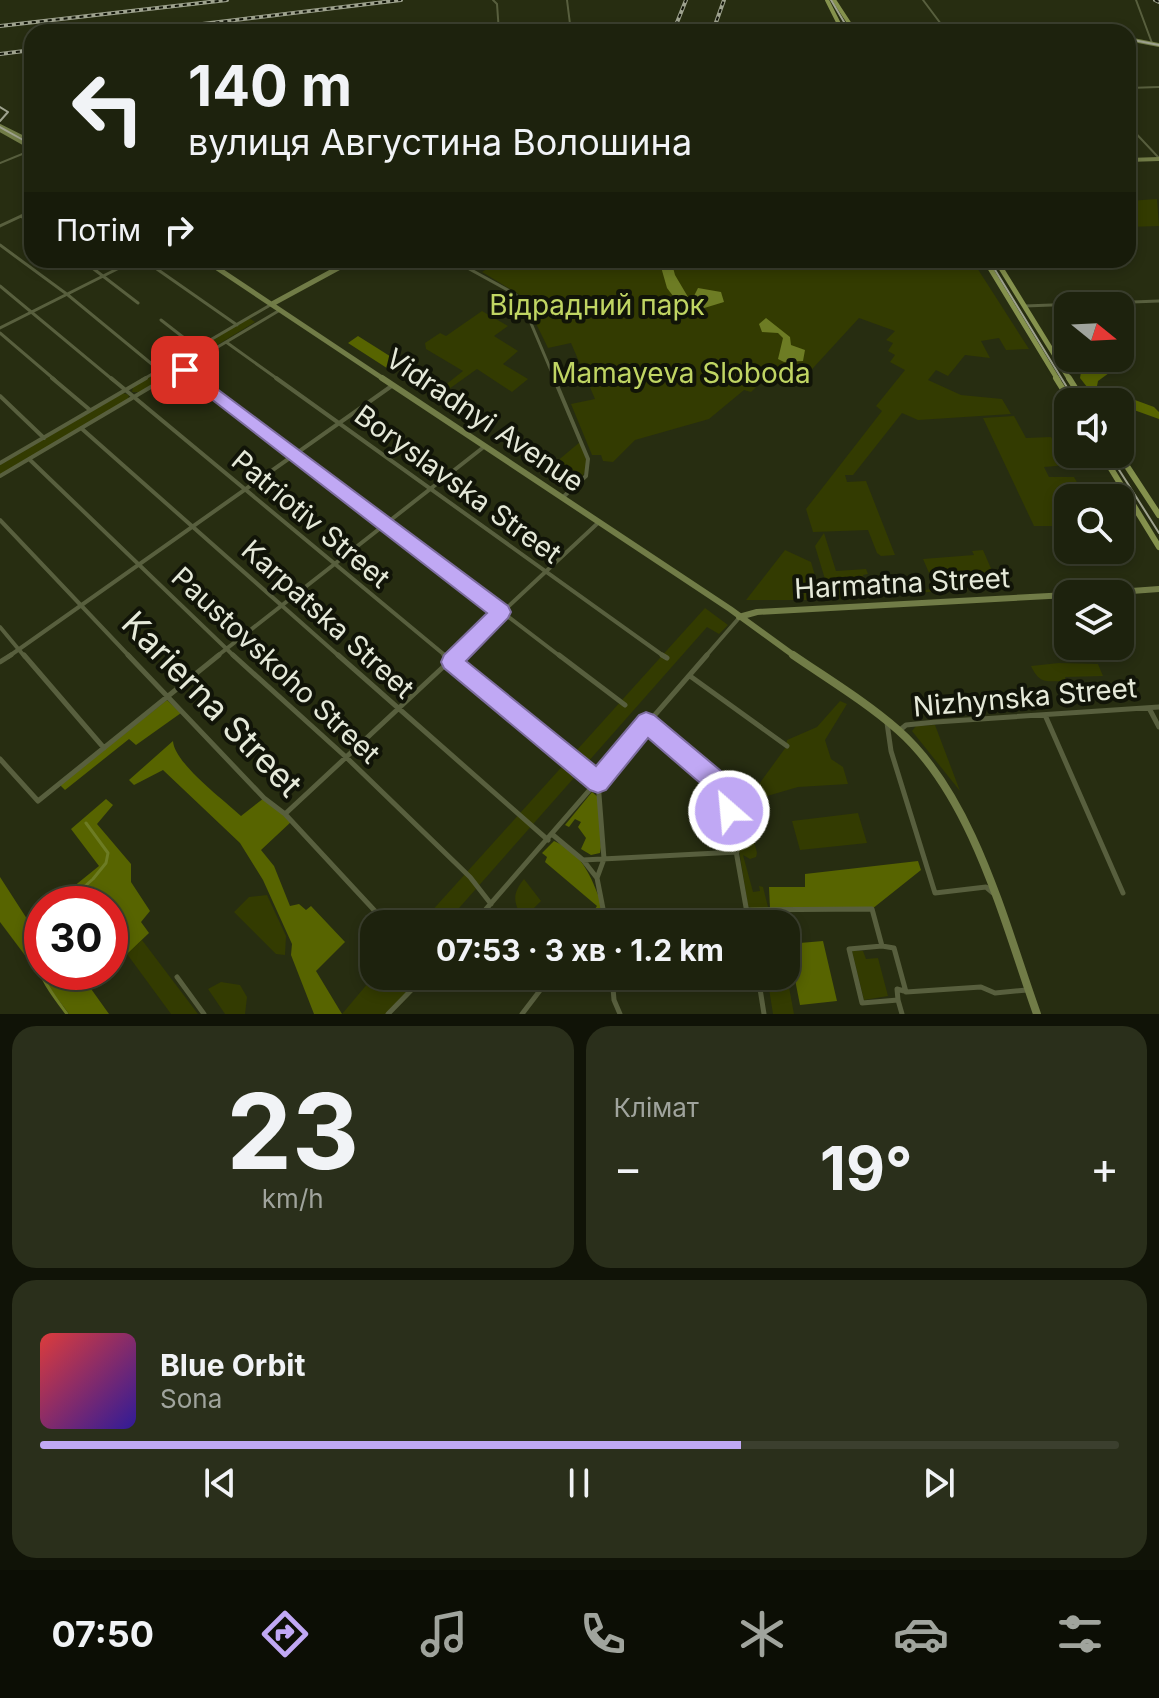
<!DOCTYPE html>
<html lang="uk">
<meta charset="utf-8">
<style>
body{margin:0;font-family:Inter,sans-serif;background:#2a2f1b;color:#f1f3f6;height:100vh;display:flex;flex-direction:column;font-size:30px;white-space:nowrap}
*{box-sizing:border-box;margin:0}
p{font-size:26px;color:#a0a49d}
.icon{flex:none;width:44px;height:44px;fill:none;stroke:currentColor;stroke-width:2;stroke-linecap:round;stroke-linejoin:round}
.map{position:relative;height:1014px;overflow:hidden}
.sheet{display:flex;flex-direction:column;gap:12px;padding:12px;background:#101307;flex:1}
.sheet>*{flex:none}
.hud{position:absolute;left:24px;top:24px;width:1112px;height:244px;border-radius:24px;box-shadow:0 4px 12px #0003,0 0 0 2px #3b3f2e;background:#1d220d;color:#f1f3f6;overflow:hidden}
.needle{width:52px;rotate:108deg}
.tools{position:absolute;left:1054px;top:292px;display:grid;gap:16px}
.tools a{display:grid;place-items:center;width:80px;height:80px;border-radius:16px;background:#1d220d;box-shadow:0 4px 12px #0003,0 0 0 2px #3b3f2e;font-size:40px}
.speed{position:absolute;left:24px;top:886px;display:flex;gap:16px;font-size:40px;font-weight:700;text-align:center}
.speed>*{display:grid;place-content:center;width:104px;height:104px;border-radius:50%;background:#1d220d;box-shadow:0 4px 12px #0003,0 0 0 2px #3b3f2e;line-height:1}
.speed .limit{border:12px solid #d22;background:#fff;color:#111}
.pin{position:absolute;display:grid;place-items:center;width:68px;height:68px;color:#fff;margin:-34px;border-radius:16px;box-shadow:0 4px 12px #0006}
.me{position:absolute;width:88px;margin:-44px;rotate:333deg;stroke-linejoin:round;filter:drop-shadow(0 0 6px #0008)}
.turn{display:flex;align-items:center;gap:28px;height:168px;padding:0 32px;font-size:36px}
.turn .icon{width:104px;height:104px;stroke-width:2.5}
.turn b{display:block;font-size:56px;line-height:68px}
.then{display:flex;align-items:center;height:76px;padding:0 32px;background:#0003;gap:16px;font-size:30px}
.big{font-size:60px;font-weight:700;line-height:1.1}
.sheet .tile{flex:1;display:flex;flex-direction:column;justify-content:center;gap:12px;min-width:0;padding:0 28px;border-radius:24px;background:#2a2f1b}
.sheet .dial{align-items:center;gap:0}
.dial b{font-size:104px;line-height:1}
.song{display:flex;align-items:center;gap:24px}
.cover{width:96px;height:96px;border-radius:12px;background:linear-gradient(135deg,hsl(0 70% 55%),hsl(250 70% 35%))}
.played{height:8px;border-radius:4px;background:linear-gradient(90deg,#c0a8f4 65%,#3b3f2e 65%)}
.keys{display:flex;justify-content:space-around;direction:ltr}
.heat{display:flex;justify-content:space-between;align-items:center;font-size:44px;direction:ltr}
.sheet .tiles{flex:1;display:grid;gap:12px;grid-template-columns:1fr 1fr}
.tile:last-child{grid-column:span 2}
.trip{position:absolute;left:360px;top:910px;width:440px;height:80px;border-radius:24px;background:#1d220d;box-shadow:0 4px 12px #0003,0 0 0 2px #3b3f2e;font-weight:700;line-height:80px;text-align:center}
.tab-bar{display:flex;height:128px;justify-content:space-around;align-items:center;background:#0c0e05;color:#a0a49d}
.tab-bar .icon{width:56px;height:56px}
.tab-bar .selected{color:#c0a8f4}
.tab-bar b{font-size:36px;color:#f1f3f6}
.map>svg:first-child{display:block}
</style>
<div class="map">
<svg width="1159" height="1014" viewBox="0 0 1159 1014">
<rect width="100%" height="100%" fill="#272d11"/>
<!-- green -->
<path fill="#333b01" d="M1157,199L1159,226L1128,227V201Z
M501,260H972L1029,349L1006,350L999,338L981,341L990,358L965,355L948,376L936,370L928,380L961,395L1002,399L1011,414L918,420L902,413L853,475H845L847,482L866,481L895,555L881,556L877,553L868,530L813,532L806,509L882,411L876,406L905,370L890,362L895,355L888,351L893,343L886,340L895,331L859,318L803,379L777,367L751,392L744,390L709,419L635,440L613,462L603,461L601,455H592L571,404L595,399L571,343L548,348L523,297L482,272Z
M482,311L508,326L494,336L518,351L503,364L528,379L512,392L477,369L449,389L444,386L463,371L426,349L425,343L440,333L446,336Z
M249,318L255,322L140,392H132L133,387Z
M123,393L129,395L128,399L0,475V465Z
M1014,416L1026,438L1051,437L1068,465L1044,467L1049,477H1074L1086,498H1068V526H1034L983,418Z
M580,442C591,467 589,472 569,490L543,473Z
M824,533L836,571L866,569L868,574L863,575L870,594L936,589L923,559L974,555L972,551L983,550L999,587L831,599L815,546Z
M785,550L811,562L822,600H746Z
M705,608L728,625L719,634L707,627L445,924H420Z
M1059,663L1098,664L1103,676L1065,677L1066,681C1047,681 1040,685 1031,666Z
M840,701L847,704L825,740L831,759L843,767L848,784L798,787L746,802L786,747L787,740L817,727Z
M935,725L960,791L912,731L916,726Z
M858,813L867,843L800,850L792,821Z
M743,815L749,821L757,853L756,857L750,859L743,855L753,892L760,891L759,886L763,887L768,907L754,909L748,906L736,831L741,835L739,819Z
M524,879L541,901L523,919C513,902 512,894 524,879Z
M267,895L286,936L285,955L276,954L234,912L249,897Z
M142,940L198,1014H171L127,954Z
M852,951H863L866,959L878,958L888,996L864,1000Z
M786,971L794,1014H773L767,976H786Z
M374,976H425L388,1014H342Z
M221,982L240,985L247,997L245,1014H225L208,989Z"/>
<!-- forest -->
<path fill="#576400" d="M358,336L404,365L393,372L348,343Z
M1068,359L1076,361L1086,370L1094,368L1109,373L1098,381L1097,386L1154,407L1159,412V419L1120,405V402L1098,401L1080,378L1081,372L1075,370Z
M167,700L181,713L136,745L129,739L65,790L60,785Z
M173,741C174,763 224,800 241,816L264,798L292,821L261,850L274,866L290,906L299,904L306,910L311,906L345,942L316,971L342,1014H314L291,955L292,944L263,880L240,843L163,770L134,785L129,780Z
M592,792L598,797L601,847L600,853L591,855L581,849L586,838L578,827L581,822L575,819L569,827L565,825Z
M106,799L113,805L97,824L131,864V882L150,911L141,922L149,933L127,954L110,930V904H52L99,866L71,829Z
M554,841C586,855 592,881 604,910L597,924H585L597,906L545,862L547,857L542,853Z
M918,861L921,870L872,909L770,908L769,887H805V874Z
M0,877L29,922L42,912V972H79L109,1014H69L0,922Z
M823,941L837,1001L800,1005L788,944Z"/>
<!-- water -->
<path fill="#6d7c24" d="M659,260H671L675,275L688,297L694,296L698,288L721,292L724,302L701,309L679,304L667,288Z
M766,318L790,337L791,345L805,350L803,361L784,362L778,359L783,338L778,333L762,332L759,324Z"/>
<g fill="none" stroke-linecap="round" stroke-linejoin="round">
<!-- stream -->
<path stroke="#6d7c24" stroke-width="3" d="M65,904L93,879L106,863L108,853L86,823
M42,928C26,962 47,987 67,1014"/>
<!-- street-far3 -->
<path stroke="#585f3e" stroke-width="2" d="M493,0L497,4L499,32
M567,0L571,32
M923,0L947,32
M1136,0L1152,43
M401,27L404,32
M1128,88L1159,87
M1128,125L1159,158
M0,163L32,150"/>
<!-- street-far2 -->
<path stroke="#585f3e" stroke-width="3" d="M21,216L32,224
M0,226L32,211
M0,245L68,295L159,370
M82,260L138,303
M144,260L237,325
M453,260L515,294L522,302L555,380
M0,286L113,380
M1025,306L1159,301
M161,320L197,348
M0,328L135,260
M0,333L55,380
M226,342L279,380
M182,368L198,380
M142,380L272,304
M162,380L280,310"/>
<!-- street-far1 -->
<path stroke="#585f3e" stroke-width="4" d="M52,378L90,410
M111,378L447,657
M195,378L561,657
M276,378L665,657
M554,378L588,459L586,476L562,498
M0,396L44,438
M81,428L340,657
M29,459L235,657
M0,463L146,378
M0,476L166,378
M0,520L130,657
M0,627L25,657
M8,657L393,385
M216,657L485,446
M454,657L599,522
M705,657L739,618"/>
<!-- street -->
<path stroke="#585f3e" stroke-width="5" d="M24,655L104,748
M128,655L264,798L285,814L387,924
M233,655L347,758L470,877L491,904
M338,655L548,840
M444,655L598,782L604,859L597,878L606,924
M559,655L625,705
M662,655L667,658
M0,662L11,655
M690,676L787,746
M1149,708L1159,727
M1045,715L1123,893
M646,723L725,789L749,924
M887,723L891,751L935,893L986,887L993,893
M900,730L906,725L936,722L1159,707
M0,759L38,801L219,655
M285,814L456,655
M553,835L583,860L597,878
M583,860L737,852
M746,910L872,909L882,946L894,948L906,992L981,987L995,993L1027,990
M473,924L707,655
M882,946L849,949L862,1003L898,1000L902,1014
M612,976L614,1000L620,1014
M758,976L764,1014
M177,977L204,1014
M898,1000L897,989L904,991
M388,1014L425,976
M522,1014L551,976"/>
<!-- secondary-far3 -->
<path stroke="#717c47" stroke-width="4" d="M850,24L863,32
M1018,32H1101
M1128,39L1159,45
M0,126L32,142
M0,130L32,148
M1128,160L1159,159"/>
<!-- secondary-far2 -->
<path stroke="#717c47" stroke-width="5" d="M205,260L385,380
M272,304L353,260"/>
<!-- secondary-far1 -->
<path stroke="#717c47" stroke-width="6" d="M382,378L730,609L796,657
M1090,594L1159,589
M739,617L757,612L1068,595"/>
<!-- secondary -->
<path stroke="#717c47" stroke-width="8" d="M793,655C828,679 866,702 898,730C973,796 1004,922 1037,1014"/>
<!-- primary-far2 -->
<path stroke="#85924d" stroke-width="4" d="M827,0L843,32
M834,0L855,32"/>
<!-- primary-far1 -->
<path stroke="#85924d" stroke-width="5" d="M985,260L1058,380
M996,260L1070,380"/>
<!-- primary -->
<path stroke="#85924d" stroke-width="6" d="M1056,378L1071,402
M1069,378L1084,402
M1102,454L1159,547
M1119,454L1159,515"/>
<!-- tram -->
<path stroke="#9ea28e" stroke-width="2" d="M831,0L850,32
M1128,39L1159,45
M0,107L8,112L0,121
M0,127L32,145
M989,260L1076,402
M1109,454L1159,533"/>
<defs>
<path id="rail" d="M1155,0L1159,2
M676,25L686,0
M0,26L227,0
M714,28L724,0
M136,32L401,0
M0,54L32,50"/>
</defs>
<!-- rail casing -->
<use href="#rail" stroke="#9ea28e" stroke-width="4"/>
<!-- rail -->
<use href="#rail" stroke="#111408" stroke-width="2" stroke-dasharray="4" stroke-linecap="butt"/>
</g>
<!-- route -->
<path fill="#c0a8f4" stroke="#7d6d9f" stroke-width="2" d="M185,365L508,606L511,612L508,618L466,661L596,766L639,715L646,712L654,715L733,781L741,811L737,819L729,823L721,819L714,795L648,738L606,790L598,793L590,790L444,668L441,662L444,655L487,613L179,374V366Z"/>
<g text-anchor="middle" stroke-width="8" stroke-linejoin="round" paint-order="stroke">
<!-- park labels -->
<g font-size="28" fill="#c0d563" stroke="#111408">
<text x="597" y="315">Відрадний парк</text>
<text x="681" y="383">Mamayeva Sloboda</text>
</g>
<!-- street labels -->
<g font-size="28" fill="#e5e9d9" stroke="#111408">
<text transform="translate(485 420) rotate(34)" y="10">Vidradnyi Avenue</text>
<text transform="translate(458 484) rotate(36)" y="10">Boryslavska Street</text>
<text transform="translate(311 519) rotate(40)" y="10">Patriotiv Street</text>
<text transform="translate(902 583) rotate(-3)" y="10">Harmatna Street</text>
<text transform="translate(328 619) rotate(42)" y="10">Karpatska Street</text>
<text transform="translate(276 665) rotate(43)" y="10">Paustovskoho Street</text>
<text transform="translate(1025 697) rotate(-5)" y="10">Nizhynska Street</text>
</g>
<!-- near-street labels -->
<g font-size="34" fill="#e5e9d9" stroke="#111408">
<text transform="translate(212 704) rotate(46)" y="12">Karierna Street</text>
</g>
</g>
</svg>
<div class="tools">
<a><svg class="needle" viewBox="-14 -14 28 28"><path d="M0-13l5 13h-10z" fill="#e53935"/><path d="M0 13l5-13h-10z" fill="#a0a49d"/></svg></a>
<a><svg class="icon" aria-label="sound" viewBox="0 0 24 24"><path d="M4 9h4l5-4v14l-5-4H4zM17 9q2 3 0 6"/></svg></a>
<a><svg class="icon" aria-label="search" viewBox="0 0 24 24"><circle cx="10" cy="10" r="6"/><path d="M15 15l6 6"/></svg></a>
<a><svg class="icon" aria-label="layers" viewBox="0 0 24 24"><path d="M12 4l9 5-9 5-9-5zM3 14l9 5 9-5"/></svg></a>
</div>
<div class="speed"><div class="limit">30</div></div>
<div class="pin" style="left:185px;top:370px;background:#d93025"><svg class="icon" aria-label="arrive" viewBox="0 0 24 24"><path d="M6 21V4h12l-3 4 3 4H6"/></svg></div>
<svg class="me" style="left:729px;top:811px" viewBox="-20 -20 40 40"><circle r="17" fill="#c0a8f4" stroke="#fff" stroke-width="3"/><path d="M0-11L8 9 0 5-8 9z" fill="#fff"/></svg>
<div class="trip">07:53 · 3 хв · 1.2 km</div>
<div class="hud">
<div class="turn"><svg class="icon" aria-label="left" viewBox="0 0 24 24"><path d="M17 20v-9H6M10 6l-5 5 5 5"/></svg><div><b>140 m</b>вулиця Августина Волошина</div></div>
<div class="then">Потім<svg class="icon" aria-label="right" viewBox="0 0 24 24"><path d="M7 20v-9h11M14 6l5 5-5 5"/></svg></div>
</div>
</div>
<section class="sheet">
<div class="tiles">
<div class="tile dial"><b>23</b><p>km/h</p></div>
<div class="tile"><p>Клімат</p>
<div class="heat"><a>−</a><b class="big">19°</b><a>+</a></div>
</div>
<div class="tile">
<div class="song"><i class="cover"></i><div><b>Blue Orbit</b><p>Sona</p></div></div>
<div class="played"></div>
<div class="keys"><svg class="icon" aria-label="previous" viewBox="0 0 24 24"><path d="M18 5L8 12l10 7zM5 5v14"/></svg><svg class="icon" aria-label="pause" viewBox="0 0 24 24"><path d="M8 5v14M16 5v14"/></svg><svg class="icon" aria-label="next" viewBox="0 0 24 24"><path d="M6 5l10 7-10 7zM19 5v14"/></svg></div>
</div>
</div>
</section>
<nav class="tab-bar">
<b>07:50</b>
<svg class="icon selected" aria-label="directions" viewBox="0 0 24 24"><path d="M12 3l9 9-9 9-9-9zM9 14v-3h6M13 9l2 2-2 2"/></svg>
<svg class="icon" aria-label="music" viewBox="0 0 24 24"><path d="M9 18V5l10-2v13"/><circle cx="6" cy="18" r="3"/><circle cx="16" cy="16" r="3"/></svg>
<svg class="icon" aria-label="phone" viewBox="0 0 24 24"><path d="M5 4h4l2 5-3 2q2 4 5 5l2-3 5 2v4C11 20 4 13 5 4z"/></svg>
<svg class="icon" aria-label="climate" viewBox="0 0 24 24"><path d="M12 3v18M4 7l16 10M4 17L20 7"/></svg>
<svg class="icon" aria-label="car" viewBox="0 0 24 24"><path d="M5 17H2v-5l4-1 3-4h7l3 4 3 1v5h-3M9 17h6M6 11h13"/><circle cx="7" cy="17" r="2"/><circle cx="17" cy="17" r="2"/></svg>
<svg class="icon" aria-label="filters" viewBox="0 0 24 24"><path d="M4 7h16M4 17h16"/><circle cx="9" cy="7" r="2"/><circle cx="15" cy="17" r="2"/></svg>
</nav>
